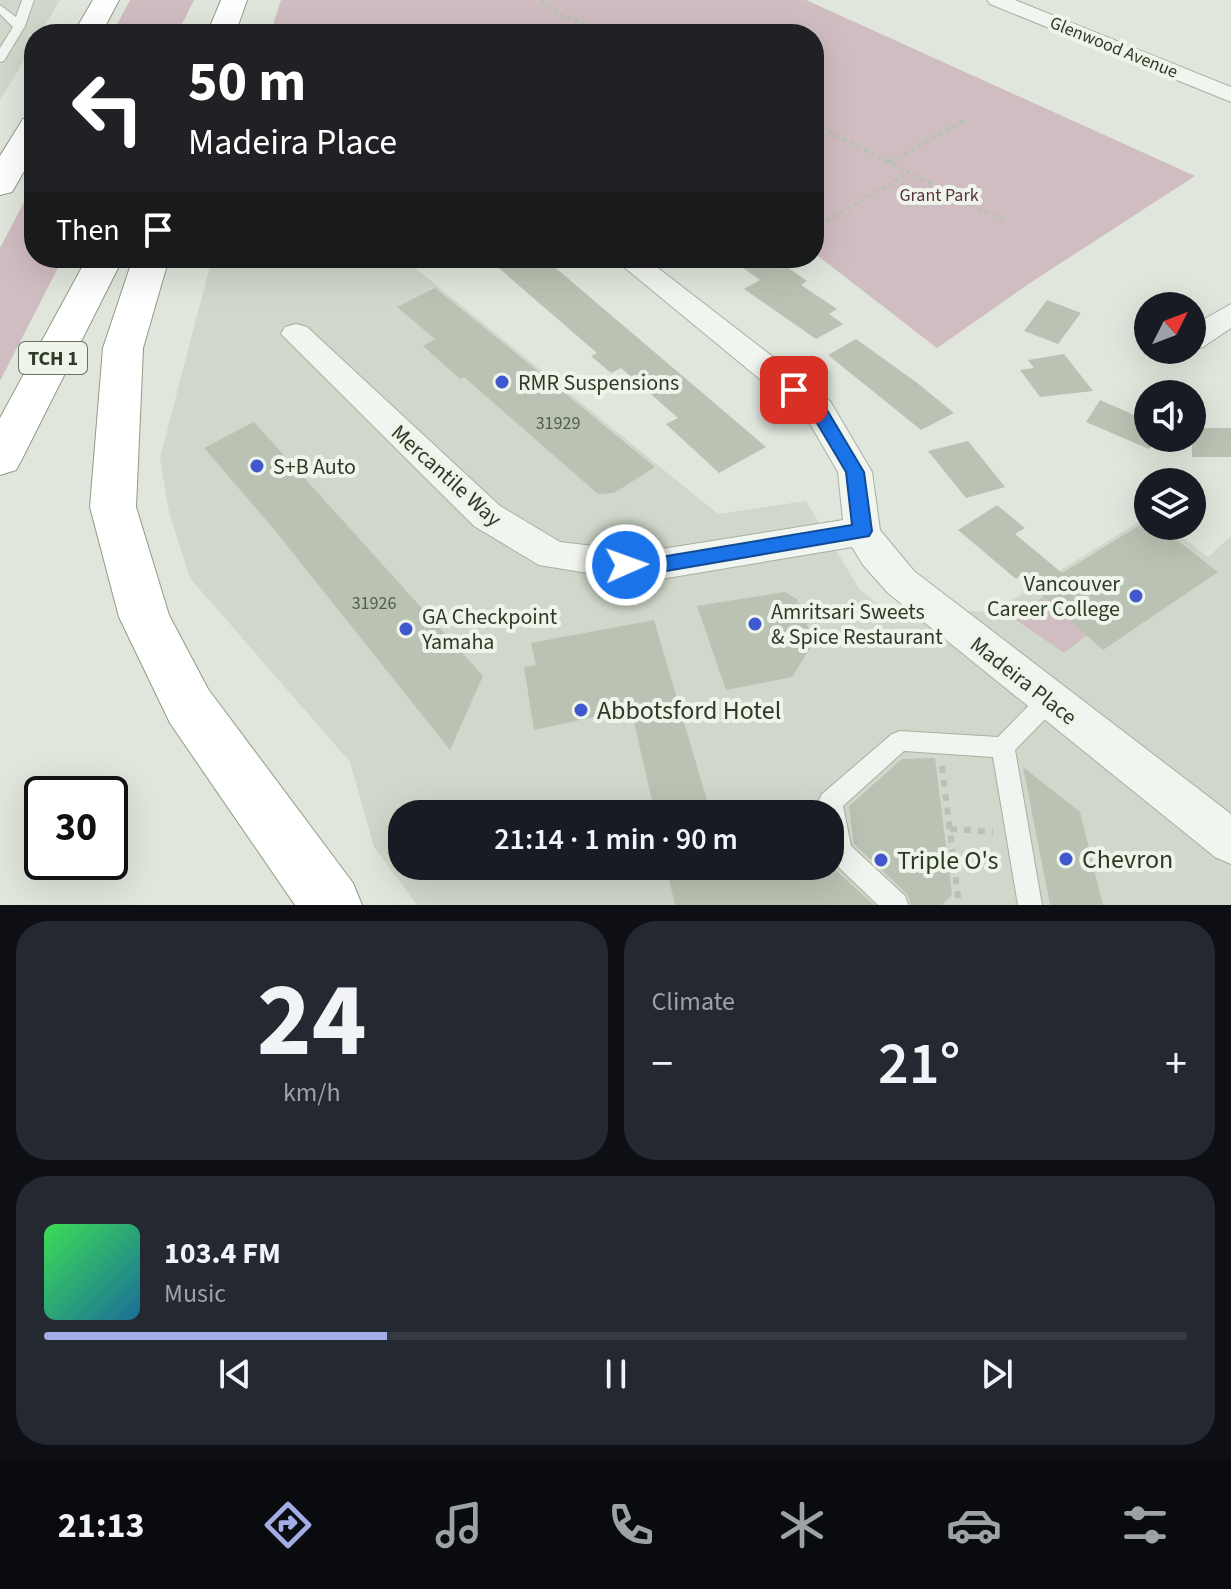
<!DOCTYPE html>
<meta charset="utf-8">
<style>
body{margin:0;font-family:"Source Sans 3",sans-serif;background:#242831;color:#f1f3f6;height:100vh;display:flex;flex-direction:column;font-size:30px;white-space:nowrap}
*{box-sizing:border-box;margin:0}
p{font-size:26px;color:#9ea1a6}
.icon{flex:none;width:44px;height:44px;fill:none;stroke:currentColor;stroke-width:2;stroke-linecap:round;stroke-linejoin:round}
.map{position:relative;height:905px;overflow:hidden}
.sheet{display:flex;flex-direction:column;gap:16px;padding:16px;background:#0d0f14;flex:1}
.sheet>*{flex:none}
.top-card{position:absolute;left:24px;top:24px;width:800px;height:244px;border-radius:32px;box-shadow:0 8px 32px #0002;background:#202124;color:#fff;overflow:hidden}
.needle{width:52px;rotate:48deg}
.buttons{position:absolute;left:1134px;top:292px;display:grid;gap:16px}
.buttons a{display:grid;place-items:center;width:72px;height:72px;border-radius:50%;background:#171b24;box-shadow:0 8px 32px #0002;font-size:40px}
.speed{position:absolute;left:24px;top:776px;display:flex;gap:16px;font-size:40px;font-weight:700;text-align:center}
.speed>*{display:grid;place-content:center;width:104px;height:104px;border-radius:50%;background:#171b24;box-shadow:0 8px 32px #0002;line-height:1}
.speed .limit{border:4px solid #111;border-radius:12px;background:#fff;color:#111}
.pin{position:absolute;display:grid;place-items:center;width:68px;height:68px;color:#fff;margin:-34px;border-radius:16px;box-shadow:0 4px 12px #0006}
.me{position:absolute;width:88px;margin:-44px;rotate:88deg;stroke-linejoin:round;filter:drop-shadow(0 0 6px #0008)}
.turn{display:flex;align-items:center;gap:28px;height:168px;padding:0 32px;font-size:36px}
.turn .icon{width:104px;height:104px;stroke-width:2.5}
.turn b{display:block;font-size:56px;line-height:68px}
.then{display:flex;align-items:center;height:76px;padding:0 32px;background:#0003;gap:16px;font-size:30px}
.big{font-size:60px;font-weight:600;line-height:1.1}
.sheet .tile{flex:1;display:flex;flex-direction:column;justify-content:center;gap:12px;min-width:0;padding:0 28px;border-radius:32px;background:#242831}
.sheet .dial{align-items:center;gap:0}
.dial b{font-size:104px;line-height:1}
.song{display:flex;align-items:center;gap:24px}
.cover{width:96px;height:96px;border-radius:12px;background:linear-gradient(135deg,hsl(130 70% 55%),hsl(200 70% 35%))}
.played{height:8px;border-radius:4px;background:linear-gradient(90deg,#a1ade4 30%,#363941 30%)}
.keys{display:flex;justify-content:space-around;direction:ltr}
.heat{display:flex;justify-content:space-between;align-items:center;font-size:44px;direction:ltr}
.sheet .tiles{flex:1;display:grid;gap:16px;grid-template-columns:1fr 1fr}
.tile:last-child{grid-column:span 2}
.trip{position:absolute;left:388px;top:800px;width:456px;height:80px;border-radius:32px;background:#171b24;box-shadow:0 8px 32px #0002;font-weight:600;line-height:80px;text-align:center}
.tabs{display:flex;height:128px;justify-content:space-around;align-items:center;background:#090b0e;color:#9ea1a6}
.tabs .icon{width:56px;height:56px}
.tabs .active{color:#a1ade4}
.tabs b{font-size:36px;color:#f1f3f6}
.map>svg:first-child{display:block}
</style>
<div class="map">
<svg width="1231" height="905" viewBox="0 0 1231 905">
<rect width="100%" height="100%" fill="#e0e6dc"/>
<!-- built -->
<path fill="#cfd8ca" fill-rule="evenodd" d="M0,0H60L40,34H34V44L0,100Z
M212,258H403L718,514L806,501L860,590L881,607L993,612L1148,516V526H1168L1208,557L1231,536V905H417L374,847L350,762L190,578L169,512L160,458ZM402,814H830V866H402Z"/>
<!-- green -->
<path fill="#d0bdc2" d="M130,0H194L177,34H112Z
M281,0H806L1195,176L1030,283L937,348L814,253V34H270Z
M34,183V258H63L0,381V248Z
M1043,597L1087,635L1064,653L1013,618Z"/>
<!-- building -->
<path fill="#bac3b3" d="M487,258H544L766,447L719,473L666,424L678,418L621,368L611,373L591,356L597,353Z
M729,258H774L807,281L801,285L837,309L829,314L843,324L816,339L744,289L760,280Z
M435,288L517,354L655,467L614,493L598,494L464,377L460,379L423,346L435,339L397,307Z
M1047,300L1081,313L1058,344L1024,331Z
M856,339L916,382L954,413L921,430L828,355Z
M1064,354L1093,391L1040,397L1020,370L1034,368L1028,360Z
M1100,400L1148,421V438H1156L1149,449L1086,422Z
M254,422L483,676L450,750L273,528L204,448Z
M1192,428H1231V457H1192Z
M968,441L997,477L1005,487L966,498L928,451Z
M997,505L1025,528L1015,534L1062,573L1148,520V526H1159L1218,572L1103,650L1020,576L1016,579L958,530Z
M785,592L797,599L814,642L792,677L726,690L697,606Z
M654,620L711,814H655L631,709L534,730L524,667L536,665L531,643Z
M935,758L952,895L942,905H911L907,894L854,844L849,806L902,759Z
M1023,767L1080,812L1103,905H1050Z
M666,866H831L874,905H675Z"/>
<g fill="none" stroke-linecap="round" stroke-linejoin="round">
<defs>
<path id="lane" d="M22,0H34L25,26L4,61L0,62V48L13,27L0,14V5L16,17Z
M1049,690L1057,693L1060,700L1057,707L1015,750L1042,905H1018L993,757L904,751L843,806L851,846L905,896L908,905H878L831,860L830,814H821L818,802L822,794L892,734L900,731L998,737L1041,693Z"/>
<path id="street" d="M987,0H1015L1231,87V102L990,4Z
M613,258H645L830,401L872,472L880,530L914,571L1231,814V864L1215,857L888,593L863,565L852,547L643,582L539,565L474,526L281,334L285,327L296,324L307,327L500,506L560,542L643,552L843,520L838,472L806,417Z
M1231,304V328L1203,347L1192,350V326Z"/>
<path id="highway" d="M93,0H119L101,34H73Z
M221,0H247L235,34H207Z
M34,116V154L12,192L0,195V156L23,119Z
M87,258H123L22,459L16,470L0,475V418Z
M133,258H169L143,348L136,507L169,615L208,689L353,883L362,905H295L170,723L119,617L90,507L103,348Z"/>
</defs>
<!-- lane casing -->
<use href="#lane" stroke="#a7b0a2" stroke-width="2"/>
<!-- street casing -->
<use href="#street" stroke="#a7b0a2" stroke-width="2"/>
<!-- highway casing -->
<use href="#highway" stroke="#8e9d84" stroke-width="2"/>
<!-- path-far2 -->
<path stroke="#bac1b7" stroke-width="4" stroke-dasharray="4 4" stroke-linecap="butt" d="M541,0L562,16L614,34
M814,124L1004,221
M890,162L965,120
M819,225L909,173"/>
<!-- path-far1 -->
<path stroke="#bac1b7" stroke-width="5" stroke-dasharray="6 6" stroke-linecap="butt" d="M814,228L822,223"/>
<!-- path -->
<path stroke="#bac1b7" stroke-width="6" stroke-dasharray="7 7" stroke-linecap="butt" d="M942,766L959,905
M950,829L993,832"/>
<!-- lane -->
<use href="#lane" fill="#f1f5ef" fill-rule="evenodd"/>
<!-- street -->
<use href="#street" fill="#f1f5ef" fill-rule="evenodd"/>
<!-- highway -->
<use href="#highway" fill="#fff" fill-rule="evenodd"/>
</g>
<!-- route -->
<path fill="#1a73e8" stroke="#114b97" stroke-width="2" d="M794,384L824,405L864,472L872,531L869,536L643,575L619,571L616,565L619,559L643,560L852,525L846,472L811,413L785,390Z"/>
<!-- markers -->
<g fill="#4057cd" stroke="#eff4eb" stroke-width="3">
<circle cx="502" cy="382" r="8"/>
<circle cx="257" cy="466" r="8"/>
<circle cx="1136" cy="596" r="8"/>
<circle cx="755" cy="624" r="8"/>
<circle cx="406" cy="629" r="8"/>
<circle cx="581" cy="710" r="8"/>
<circle cx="1066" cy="859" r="8"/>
<circle cx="881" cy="860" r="8"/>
</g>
<g text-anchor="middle" stroke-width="8" stroke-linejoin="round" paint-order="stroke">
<!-- far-street labels -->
<g font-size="18" fill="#2e3c26" stroke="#eff4eb">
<text transform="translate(1114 47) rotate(22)" y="6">Glenwood Avenue</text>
</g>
<!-- far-park labels -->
<g font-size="18" fill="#58333b" stroke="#eff4eb">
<text x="939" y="201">Grant Park</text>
</g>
<!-- number labels -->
<g font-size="18" fill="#515e49">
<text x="558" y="429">31929</text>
<text x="374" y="609">31926</text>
</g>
<!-- shield labels -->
<rect fill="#eff4eb" stroke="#687361" stroke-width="2" x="19" y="342" width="68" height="32" rx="6"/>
<g font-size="20" font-weight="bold" fill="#2e3c26">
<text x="53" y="365">TCH 1</text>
</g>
<!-- poi labels -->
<g font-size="22" fill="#2e3c26" stroke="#eff4eb" text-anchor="start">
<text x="518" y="390">RMR Suspensions</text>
<text x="273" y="474">S+B Auto</text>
<text x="1120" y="591" text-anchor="end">Vancouver<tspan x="1120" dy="25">Career College</tspan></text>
<text x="771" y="619">Amritsari Sweets<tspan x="771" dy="25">&amp; Spice Restaurant</tspan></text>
<text x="422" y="624">GA Checkpoint<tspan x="422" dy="25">Yamaha</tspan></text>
</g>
<!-- street labels -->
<g font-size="22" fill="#2e3c26" stroke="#eff4eb">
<text transform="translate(447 475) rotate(42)" y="8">Mercantile Way</text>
<text transform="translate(1024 680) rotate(38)" y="8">Madeira Place</text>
</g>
<!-- near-poi labels -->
<g font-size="26" fill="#2e3c26" stroke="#eff4eb" text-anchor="start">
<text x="597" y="719">Abbotsford Hotel</text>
<text x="1082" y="868">Chevron</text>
<text x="897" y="869">Triple O's</text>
</g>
</g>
</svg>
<div class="buttons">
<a><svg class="needle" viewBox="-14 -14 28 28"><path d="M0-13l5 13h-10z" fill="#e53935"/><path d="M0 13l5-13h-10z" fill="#9ea1a6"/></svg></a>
<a><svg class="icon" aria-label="sound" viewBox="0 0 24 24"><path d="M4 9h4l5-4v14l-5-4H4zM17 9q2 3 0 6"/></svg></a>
<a><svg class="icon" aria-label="layers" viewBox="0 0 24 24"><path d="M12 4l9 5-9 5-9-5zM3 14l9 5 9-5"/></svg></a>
</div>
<div class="speed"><div class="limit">30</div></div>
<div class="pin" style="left:794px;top:390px;background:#d93025"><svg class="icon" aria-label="arrive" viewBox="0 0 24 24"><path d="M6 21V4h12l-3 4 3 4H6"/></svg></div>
<svg class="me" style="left:626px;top:565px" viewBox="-20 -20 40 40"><circle r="17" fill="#1a73e8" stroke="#fff" stroke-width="3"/><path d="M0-11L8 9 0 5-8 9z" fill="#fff"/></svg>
<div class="trip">21:14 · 1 min · 90 m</div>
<div class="top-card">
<div class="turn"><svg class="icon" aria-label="left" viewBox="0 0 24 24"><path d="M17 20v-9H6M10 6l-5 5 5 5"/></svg><div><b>50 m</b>Madeira Place</div></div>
<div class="then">Then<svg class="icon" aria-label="arrive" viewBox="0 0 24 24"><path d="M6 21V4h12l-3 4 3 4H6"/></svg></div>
</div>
</div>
<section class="sheet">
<div class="tiles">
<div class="tile dial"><b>24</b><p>km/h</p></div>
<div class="tile"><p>Climate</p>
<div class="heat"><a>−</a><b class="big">21°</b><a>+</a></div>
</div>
<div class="tile">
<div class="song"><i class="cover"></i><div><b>103.4 FM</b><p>Music</p></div></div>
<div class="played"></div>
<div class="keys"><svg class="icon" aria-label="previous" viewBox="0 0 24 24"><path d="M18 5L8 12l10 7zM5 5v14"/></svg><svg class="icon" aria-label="pause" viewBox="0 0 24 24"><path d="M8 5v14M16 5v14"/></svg><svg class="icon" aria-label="next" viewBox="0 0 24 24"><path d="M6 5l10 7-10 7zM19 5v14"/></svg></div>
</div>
</div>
</section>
<nav class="tabs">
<b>21:13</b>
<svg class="icon active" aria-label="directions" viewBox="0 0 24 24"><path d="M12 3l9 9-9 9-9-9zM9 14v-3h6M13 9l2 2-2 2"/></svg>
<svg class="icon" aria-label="music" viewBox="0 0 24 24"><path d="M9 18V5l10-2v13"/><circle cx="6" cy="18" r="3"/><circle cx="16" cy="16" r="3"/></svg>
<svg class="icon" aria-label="phone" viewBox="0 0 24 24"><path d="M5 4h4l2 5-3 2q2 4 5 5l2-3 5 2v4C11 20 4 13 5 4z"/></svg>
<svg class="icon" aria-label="climate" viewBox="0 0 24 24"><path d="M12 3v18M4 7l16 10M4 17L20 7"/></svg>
<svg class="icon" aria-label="car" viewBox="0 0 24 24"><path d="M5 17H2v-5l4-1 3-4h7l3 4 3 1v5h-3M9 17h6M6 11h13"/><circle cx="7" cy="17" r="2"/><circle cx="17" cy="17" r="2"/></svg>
<svg class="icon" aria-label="filters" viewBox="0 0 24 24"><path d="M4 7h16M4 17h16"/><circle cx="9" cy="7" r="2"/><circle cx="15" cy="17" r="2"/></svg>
</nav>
